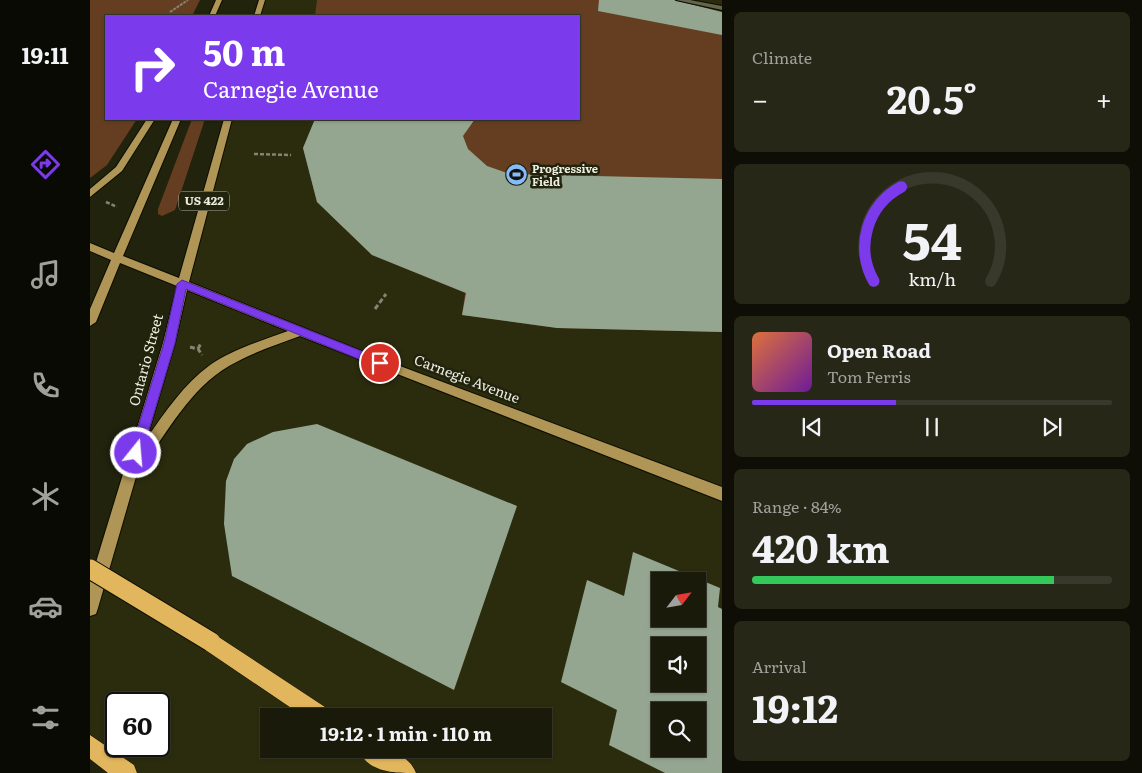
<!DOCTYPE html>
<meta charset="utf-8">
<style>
body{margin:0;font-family:Literata,serif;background:#272718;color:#f1f3f6;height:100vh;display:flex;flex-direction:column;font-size:19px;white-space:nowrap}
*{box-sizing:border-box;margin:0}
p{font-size:16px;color:#9fa19c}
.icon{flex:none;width:28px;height:28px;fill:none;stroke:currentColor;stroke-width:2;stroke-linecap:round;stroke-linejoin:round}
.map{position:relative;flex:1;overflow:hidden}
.panel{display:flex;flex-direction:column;gap:12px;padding:12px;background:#0e0e06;width:420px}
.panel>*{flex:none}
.hud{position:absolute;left:15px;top:15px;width:475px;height:105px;border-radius:0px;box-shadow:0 1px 4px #0004,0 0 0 1px #38382b;background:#7c3aed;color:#fff;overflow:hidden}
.needle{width:32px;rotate:59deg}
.buttons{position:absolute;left:561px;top:572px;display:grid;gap:10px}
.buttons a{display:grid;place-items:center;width:55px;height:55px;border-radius:0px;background:#1a1a0a;box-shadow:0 1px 4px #0004,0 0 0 1px #38382b;font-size:25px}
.speed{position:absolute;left:15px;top:692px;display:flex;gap:10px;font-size:25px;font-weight:700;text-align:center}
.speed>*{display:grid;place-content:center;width:65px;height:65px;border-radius:50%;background:#1a1a0a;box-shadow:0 1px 4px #0004,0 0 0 1px #38382b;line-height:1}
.speed .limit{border:2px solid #111;border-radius:8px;background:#fff;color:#111}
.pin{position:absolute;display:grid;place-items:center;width:42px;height:42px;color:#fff;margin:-21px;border:2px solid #fff;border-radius:50%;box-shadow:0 1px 5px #0007}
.me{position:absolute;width:55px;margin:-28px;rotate:17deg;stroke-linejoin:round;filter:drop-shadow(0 0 4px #0008)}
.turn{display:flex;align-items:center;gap:18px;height:105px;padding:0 15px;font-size:22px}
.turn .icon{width:65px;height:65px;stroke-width:2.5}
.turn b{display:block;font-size:35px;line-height:42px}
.big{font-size:38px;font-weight:700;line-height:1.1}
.panel .widget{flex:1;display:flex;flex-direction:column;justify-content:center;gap:8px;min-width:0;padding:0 18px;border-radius:8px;background:#272718}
.panel .dial{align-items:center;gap:0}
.dial svg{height:130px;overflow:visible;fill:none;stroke:#38382b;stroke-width:7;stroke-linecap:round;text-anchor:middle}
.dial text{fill:#f1f3f6;stroke:none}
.song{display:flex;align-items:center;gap:15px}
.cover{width:60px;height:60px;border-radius:8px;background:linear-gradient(135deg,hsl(20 70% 55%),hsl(280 70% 35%))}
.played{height:5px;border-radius:2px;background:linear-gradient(90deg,#7c3aed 40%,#38382b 40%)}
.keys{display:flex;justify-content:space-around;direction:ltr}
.heat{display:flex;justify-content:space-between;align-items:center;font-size:28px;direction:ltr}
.charge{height:8px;border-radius:4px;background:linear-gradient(90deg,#34c759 84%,#38382b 0)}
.trip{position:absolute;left:170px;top:708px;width:292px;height:50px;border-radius:0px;background:#1a1a0a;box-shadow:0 1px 4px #0004,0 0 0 1px #38382b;font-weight:700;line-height:50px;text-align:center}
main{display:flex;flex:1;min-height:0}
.menu{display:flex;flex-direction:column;width:90px;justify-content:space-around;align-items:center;background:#0a0a04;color:#9fa19c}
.menu .icon{width:35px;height:35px}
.menu .on{color:#7c3aed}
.menu b{font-size:22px;color:#f1f3f6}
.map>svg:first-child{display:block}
</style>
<main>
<nav class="menu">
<b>19:11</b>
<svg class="icon on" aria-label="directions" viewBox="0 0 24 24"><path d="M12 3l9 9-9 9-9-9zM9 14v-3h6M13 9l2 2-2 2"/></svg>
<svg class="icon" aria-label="music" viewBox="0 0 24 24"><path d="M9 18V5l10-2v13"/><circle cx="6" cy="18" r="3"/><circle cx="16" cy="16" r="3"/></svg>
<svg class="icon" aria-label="phone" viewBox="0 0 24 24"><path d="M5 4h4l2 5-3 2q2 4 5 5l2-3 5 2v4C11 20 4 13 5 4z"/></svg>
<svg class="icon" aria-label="climate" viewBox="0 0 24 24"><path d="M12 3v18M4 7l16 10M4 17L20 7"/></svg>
<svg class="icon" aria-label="car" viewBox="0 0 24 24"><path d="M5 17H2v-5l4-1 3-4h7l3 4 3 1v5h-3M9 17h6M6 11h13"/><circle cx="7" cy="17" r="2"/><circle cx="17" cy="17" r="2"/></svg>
<svg class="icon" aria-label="filters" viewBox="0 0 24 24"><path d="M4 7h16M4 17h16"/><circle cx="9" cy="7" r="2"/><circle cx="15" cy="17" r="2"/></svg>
</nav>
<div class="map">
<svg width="632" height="773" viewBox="0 0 632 773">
<rect width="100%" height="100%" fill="#22230d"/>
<!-- built -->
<path fill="#2b2c0e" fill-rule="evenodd" d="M172,0H632V773H36L0,746V614L138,119H489V16H167ZM570,581H608V619H570ZM570,646H608V684H570ZM26,704H69V746H26ZM570,711H608V749H570ZM179,716H454V749H179Z"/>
<!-- green -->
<path fill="#653e21" d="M0,0H110L102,16H16V119H47L17,165L0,178Z
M227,0H547L632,16V332L467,328L372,315L375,293L282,255L227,202L213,148L225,119H489V16H225Z
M102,119H115L85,210L72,216L68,214V209Z"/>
<!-- building -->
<path fill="#94a690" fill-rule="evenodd" d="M509,0H584L632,12V35L508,11Z
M225,119H385L373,136L378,149L397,166L420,174L632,179V332L467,328L372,315L376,293L282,255L227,202L213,148Z
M227,424L427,506L364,690L142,576L134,524L136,481L144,459L157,444L183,432Z
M543,552L630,588L628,607L632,609V773H575L519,745L527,710L471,682L497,580L534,596ZM570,581H608V619H570ZM570,646H608V684H570ZM570,711H608V749H570Z"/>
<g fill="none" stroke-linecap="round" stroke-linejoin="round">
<defs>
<path id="minor" d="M586,0H600L632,6V10Z"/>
<path id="major" d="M126,0H132L125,16H119Z
M169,0H175L170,16H164Z
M57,119H65L32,171L0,197V189L26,167Z
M83,119H91L33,256L89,278L134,119H142L99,282L294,360L632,487V501L210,336C186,345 161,353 139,366C100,389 77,432 52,468L48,470L8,608L6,614L0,616V582L73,343L87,286L30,263L6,322L0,326V309L21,260L0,251V243L24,253ZM97,290L198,331C171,341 143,349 120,365C94,384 75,412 57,438L85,343Z"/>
<path id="highway" d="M121,632L238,709L241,716H213L114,649L111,642L114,635Z
M0,735L44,765L47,773H18L0,759Z
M268,749C290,748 317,750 326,773C304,773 278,773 268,749Z"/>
</defs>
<!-- minor casing -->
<use href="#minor" stroke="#0c0c00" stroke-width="2"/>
<!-- major casing -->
<use href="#major" stroke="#0c0c00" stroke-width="2"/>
<!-- highway casing -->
<use href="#highway" stroke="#0c0c00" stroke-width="1"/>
<!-- path-far2 -->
<path stroke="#838472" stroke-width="2" stroke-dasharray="3 1" stroke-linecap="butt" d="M80,12L98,0"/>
<!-- path-far1 -->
<path stroke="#838472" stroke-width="2.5" stroke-dasharray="4 2" stroke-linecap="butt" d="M164,154L201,155
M16,202L27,207"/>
<!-- path -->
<path stroke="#838472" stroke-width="3" stroke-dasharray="5 2.5" stroke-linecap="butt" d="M285,309L296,294
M100,347L108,349L112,355
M108,349L111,343"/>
<!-- minor -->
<use href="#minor" fill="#63654c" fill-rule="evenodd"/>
<!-- major -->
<use href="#major" fill="#af9656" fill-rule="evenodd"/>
<!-- highway -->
<use href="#highway" fill="#e1b65d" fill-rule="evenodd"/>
<defs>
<path id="highway-bridge" d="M0,569L121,642"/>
</defs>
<!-- highway-bridge casing -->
<use href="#highway-bridge" stroke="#0c0c00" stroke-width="21" stroke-linecap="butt"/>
<!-- highway-bridge -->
<use href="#highway-bridge" stroke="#e1b65d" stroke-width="19"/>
</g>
<!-- route -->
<path fill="#7c3aed" stroke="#51269a" d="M92,280L294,360L296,363L290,368L286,366L96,289L85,343L52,453L46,459L42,457L40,453L74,343L87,284Z"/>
<!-- icons -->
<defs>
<symbol id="stadium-disc" viewBox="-11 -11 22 22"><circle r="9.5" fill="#84bcfb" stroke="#22230d"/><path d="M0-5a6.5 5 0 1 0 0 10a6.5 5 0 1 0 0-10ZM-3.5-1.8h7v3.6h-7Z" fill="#111"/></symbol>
</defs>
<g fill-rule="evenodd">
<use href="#stadium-disc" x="414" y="162" width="25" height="25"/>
</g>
<g text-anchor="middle" stroke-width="5" stroke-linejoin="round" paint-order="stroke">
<!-- far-poi labels -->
<g font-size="11" font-weight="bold" fill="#eceee0" stroke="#22230d" text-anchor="start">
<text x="442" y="173">Progressive<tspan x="442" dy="13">Field</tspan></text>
</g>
<!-- shield labels -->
<rect fill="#22230d" stroke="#afb1a1" stroke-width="1" x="89" y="191.5" width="50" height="19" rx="4"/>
<g font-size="12" font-weight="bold" fill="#eceee0">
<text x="114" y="205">US 422</text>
</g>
<!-- street labels -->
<g font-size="14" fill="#eceee0" stroke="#22230d">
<text transform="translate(56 360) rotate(-75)" y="5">Ontario Street</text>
<text transform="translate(377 379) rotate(21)" y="5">Carnegie Avenue</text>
</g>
</g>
</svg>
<div class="buttons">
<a><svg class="needle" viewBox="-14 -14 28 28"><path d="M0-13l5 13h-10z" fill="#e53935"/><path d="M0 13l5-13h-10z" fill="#9fa19c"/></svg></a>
<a><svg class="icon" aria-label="sound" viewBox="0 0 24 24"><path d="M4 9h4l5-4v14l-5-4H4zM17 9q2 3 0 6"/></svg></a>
<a><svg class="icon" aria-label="search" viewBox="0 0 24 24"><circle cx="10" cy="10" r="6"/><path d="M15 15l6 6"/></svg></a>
</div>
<div class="speed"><div class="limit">60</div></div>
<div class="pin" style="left:290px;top:363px;background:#d93025"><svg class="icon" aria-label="arrive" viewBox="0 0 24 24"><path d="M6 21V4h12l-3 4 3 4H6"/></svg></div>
<svg class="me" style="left:46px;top:453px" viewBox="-20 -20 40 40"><circle r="17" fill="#7c3aed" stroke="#fff" stroke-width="3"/><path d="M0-11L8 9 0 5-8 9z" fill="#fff"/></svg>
<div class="trip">19:12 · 1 min · 110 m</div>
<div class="hud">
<div class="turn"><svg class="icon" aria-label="right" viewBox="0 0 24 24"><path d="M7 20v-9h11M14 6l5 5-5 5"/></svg><div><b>50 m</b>Carnegie Avenue</div></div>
</div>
</div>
<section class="panel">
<div class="widget"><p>Climate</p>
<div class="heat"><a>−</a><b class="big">20.5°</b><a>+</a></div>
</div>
<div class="widget dial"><svg viewBox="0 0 100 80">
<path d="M14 69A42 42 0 1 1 86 69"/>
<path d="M14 69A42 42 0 0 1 31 11" stroke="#7c3aed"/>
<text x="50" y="56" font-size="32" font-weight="700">54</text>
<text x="50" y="72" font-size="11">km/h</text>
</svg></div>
<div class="widget">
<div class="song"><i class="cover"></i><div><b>Open Road</b><p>Tom Ferris</p></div></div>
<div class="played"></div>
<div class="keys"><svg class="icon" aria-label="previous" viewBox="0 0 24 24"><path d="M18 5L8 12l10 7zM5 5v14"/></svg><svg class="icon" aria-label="pause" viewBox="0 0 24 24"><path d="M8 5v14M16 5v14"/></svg><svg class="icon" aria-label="next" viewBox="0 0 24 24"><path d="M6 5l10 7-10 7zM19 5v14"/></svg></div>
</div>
<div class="widget"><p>Range · 84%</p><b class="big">420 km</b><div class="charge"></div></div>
<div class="widget"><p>Arrival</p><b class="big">19:12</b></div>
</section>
</main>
